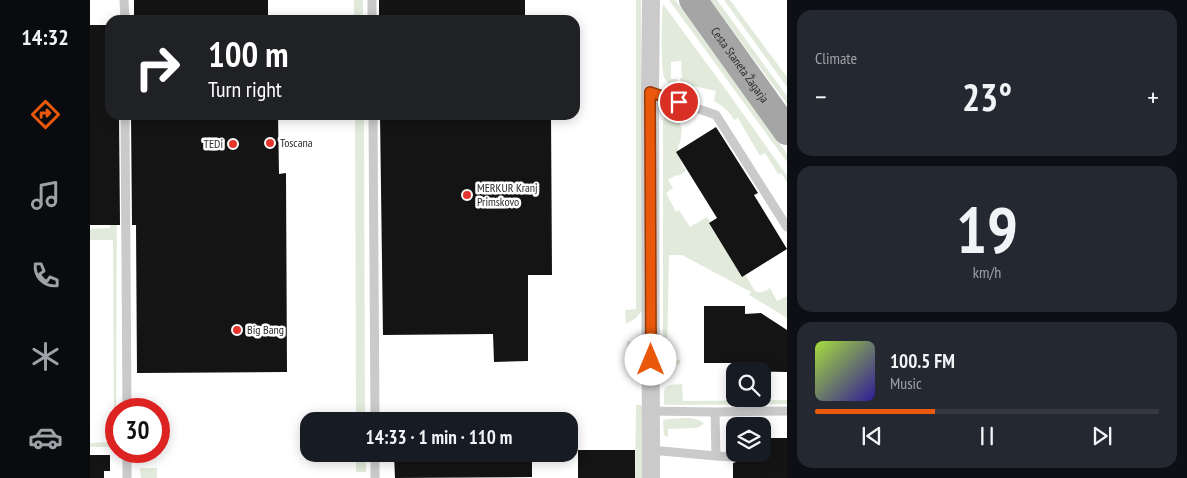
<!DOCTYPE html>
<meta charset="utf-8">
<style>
body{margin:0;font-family:"PT Sans Narrow",sans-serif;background:#242831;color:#f1f3f6;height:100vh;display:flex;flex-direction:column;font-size:19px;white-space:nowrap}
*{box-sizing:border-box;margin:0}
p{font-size:16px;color:#9ea1a6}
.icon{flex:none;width:28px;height:28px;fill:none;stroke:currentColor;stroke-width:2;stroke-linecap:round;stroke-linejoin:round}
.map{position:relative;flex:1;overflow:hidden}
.panel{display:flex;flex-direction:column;gap:10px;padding:10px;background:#0d0f14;width:400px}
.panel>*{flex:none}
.hud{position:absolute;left:15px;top:15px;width:475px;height:105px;border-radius:15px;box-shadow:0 2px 12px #0003;background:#202124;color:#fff;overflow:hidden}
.fabs{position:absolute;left:636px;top:362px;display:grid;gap:10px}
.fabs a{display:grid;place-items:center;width:45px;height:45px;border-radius:10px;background:#171b24;box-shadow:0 2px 12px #0003;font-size:25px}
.speed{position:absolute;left:15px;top:398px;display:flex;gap:10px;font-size:25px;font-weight:700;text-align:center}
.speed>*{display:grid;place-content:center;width:65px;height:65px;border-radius:50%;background:#171b24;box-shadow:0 2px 12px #0003;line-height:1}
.speed .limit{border:8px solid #d22;background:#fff;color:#111}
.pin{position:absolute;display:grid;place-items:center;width:42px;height:42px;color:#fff;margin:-21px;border:2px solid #fff;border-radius:50%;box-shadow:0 1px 5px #0007}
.me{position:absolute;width:55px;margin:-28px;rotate:0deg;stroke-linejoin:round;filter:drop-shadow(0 0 4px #0008)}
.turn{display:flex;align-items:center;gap:18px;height:105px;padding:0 20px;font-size:22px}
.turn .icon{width:65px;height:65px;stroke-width:2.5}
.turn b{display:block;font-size:35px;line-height:42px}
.big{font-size:38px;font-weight:800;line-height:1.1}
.panel .widget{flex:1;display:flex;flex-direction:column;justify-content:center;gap:8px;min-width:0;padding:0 18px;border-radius:15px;background:#242831}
.panel .dial{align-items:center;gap:0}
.dial b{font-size:65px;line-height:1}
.song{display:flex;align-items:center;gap:15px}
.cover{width:60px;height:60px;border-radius:8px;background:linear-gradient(135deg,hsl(80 70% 55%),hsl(250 70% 35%))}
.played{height:5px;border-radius:2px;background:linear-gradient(90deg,#ea580c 35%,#363941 35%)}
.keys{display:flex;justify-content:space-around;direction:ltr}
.heat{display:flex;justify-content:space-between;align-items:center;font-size:28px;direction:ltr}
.trip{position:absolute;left:210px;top:412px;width:278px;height:50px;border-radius:15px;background:#171b24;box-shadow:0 2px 12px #0003;font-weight:800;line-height:50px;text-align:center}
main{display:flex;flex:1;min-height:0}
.tabs{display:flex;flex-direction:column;width:90px;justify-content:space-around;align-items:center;background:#090b0e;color:#9ea1a6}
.tabs .icon{width:35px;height:35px}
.tabs .active{color:#ea580c}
.tabs b{font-size:22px;color:#f1f3f6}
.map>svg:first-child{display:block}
</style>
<main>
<nav class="tabs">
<b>14:32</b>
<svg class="icon active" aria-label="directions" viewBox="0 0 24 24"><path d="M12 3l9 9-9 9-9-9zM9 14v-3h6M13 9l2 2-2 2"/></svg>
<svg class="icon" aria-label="music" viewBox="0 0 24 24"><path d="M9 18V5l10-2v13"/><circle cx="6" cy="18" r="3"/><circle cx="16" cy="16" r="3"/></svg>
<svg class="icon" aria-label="phone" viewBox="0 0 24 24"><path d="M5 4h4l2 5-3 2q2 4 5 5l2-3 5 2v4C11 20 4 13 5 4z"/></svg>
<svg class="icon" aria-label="climate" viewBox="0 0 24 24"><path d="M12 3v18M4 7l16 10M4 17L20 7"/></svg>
<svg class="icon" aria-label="car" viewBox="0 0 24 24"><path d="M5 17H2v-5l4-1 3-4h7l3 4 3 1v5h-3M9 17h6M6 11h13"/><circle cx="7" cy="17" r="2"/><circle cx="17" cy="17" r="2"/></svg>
</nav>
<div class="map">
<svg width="697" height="478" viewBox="0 0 697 478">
<rect width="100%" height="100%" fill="#fff"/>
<!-- green -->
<path fill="#e2ebdb" d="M264,0H273V20H264Z
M546,0H551L552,311L546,318L536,324L535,310L546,309Z
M579,0H585L660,102L697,154V162Z
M620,0H627L697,96V104Z
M634,0H640L697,77V87Z
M573,4L639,94L693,170L697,176V182L691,173L688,174L675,153L670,156L648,118L644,120C639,111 633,106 624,101L626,91L604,86L601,95L591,92L590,78H592L591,61L581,62V79H587L588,90C582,87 577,83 574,77C571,69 571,14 573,4Z
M576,111C587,114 594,125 591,136C591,140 589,144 588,148C588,157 592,164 596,171L588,176L586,175L578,180L583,188L576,193L586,212L589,210L600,227L617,217L645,264L648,263L665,291C671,294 675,291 680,288L687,301L697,296V318L659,295L661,292L592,255H579L577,360H590V363C585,367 578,368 573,363V121Z
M265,115H274L275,421H266Z
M20,162H27L26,449H22L21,447H0V443L24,442L23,240H0V229L20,228Z
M537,341C555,342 558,365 537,367Z
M592,384L593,401L697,400V404L574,405C574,386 572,385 592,384Z
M546,405H552V478H545Z
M577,419C587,419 607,415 614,424L607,428L578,429V437L574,435L573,420Z
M266,454H276V472H266Z
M50,468H67V478H51Z"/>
<!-- building -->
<path fill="#141414" d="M44,0H178V20H44Z
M289,0H435V20H289Z
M0,25H18L19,115H29L30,225H0Z
M41,115H188L189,174L196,173L197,372L47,373L46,225H42Z
M290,115H461L462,275H438V361L404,362L403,334L293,335Z
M626,127L668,193L664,195L697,249L652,277L619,223L627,218L586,152Z
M614,306H655V314L671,313L697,330V372L655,371V363H614Z
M672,438H697V478H643V463L646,462L648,460V454H672Z
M488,450H545V478H488Z
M304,454H442V477L305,478Z
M0,455H20V471H14V478H0Z"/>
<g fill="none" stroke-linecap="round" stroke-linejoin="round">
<!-- service -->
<path stroke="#cacaca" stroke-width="9" d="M34,0L35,20
M282,0V20
M560,92L626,115L697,227
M35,115L37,409
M283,115L285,421
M561,411L625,412L697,411
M561,450L626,456L625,412
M37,451V478
M285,454V478
M626,456L643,457"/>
<!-- minor -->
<path stroke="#cacaca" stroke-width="18" d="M561,0L560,92L561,478"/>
<!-- primary -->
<path stroke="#a5a5a5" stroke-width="28" id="s1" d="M603,0L697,131"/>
</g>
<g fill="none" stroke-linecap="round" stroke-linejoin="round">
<defs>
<path id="route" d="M561,360L560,92L589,102"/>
</defs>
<!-- route casing -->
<use href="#route" stroke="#983908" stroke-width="12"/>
<!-- route -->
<use href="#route" stroke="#ea580c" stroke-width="9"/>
</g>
<!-- markers -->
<g fill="#e4362f" stroke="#fff" stroke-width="2">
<circle cx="180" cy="143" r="5"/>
<circle cx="143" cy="144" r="5"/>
<circle cx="377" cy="195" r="5"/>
<circle cx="147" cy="330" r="5"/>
</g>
<g text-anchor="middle" stroke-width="5" stroke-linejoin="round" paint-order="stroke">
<!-- street labels -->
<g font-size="12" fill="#2d2d2d" stroke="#fff">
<text dy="4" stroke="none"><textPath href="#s1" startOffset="80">Cesta Staneta Žagarja</textPath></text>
</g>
<!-- poi labels -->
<g font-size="12" fill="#2d2d2d" stroke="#fff" text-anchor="start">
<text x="190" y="147">Toscana</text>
<text x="133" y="148" text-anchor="end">TEDi</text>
<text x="387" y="192">MERKUR Kranj<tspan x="387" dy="14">Primskovo</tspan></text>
<text x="157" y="334">Big Bang</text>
</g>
</g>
</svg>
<div class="fabs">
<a><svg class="icon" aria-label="search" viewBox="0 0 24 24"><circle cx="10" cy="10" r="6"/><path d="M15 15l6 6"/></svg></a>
<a><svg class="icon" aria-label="layers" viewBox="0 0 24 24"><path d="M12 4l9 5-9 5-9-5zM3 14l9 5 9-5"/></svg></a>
</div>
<div class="speed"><div class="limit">30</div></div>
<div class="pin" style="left:589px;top:102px;background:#d93025"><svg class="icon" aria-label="arrive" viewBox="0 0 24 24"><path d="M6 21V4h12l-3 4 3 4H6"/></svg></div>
<svg class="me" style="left:561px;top:360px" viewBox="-20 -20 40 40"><circle r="19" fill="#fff"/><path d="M0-13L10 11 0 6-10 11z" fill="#ea580c"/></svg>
<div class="trip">14:33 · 1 min · 110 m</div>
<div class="hud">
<div class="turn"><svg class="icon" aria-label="right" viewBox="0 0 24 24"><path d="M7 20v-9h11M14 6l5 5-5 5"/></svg><div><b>100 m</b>Turn right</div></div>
</div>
</div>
<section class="panel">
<div class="widget"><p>Climate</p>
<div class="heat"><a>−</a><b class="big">23°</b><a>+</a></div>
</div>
<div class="widget dial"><b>19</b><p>km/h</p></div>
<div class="widget">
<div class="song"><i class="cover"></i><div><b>100.5 FM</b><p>Music</p></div></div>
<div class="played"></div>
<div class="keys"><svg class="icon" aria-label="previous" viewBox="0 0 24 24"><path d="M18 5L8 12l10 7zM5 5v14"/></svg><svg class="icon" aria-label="pause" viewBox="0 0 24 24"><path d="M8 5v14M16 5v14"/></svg><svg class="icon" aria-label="next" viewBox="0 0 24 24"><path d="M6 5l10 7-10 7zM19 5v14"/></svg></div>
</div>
</section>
</main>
